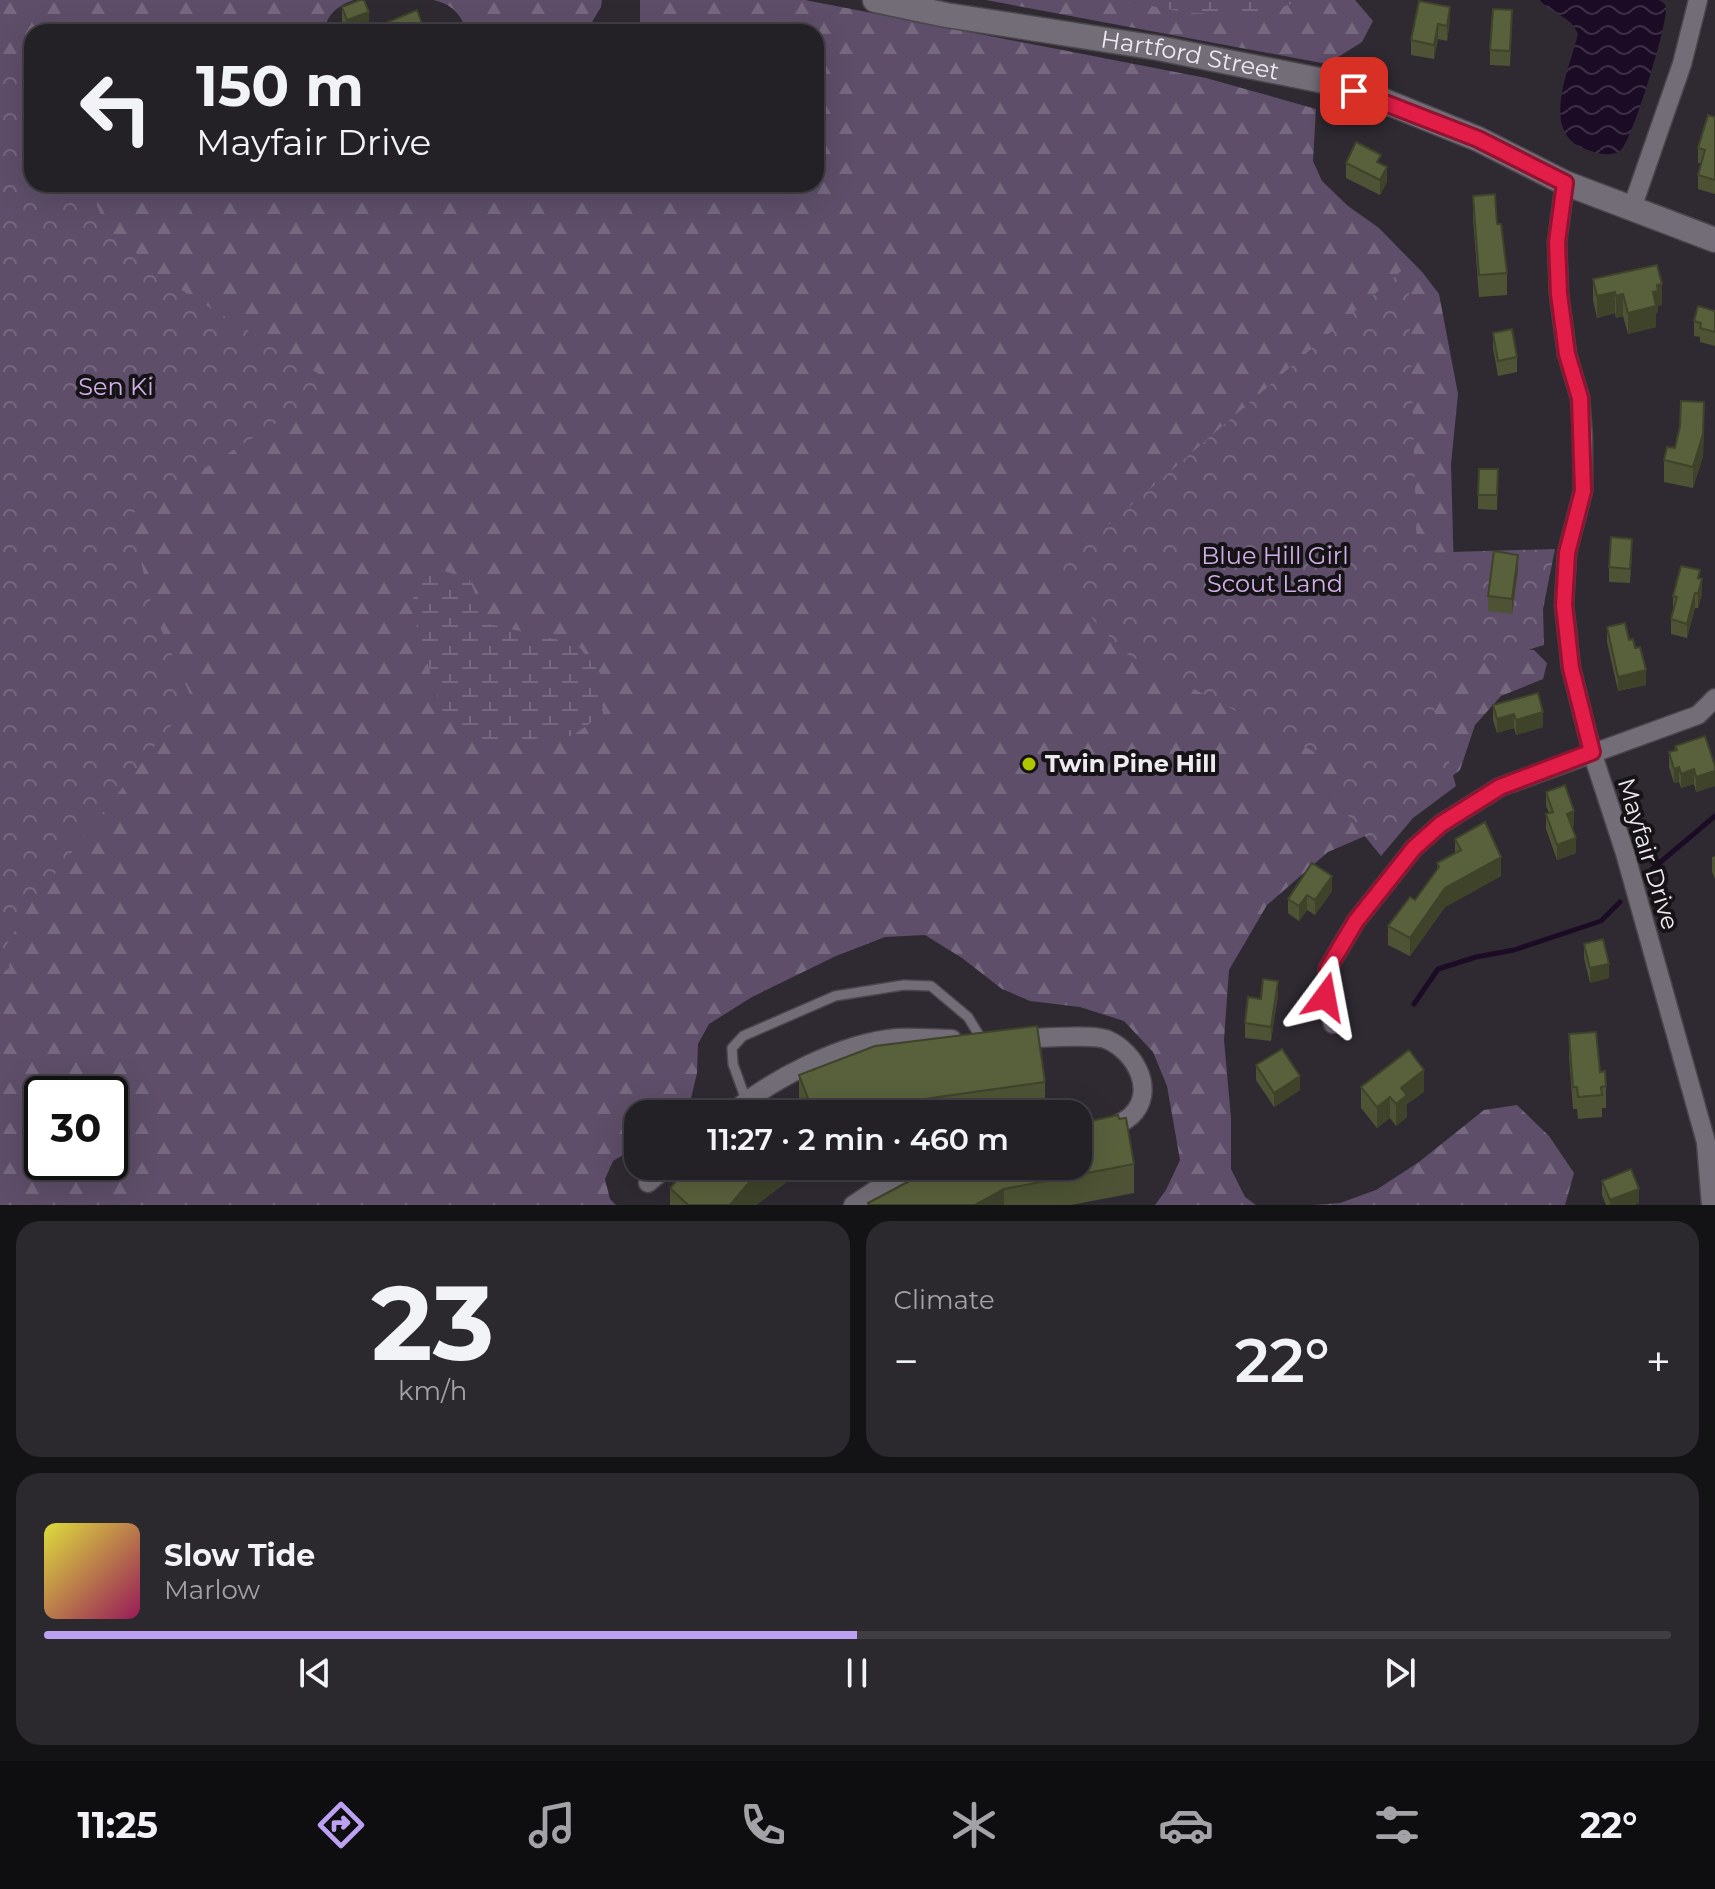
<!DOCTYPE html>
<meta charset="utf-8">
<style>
body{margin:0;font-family:Montserrat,sans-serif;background:#2b282e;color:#f1f3f6;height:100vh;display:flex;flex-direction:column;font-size:30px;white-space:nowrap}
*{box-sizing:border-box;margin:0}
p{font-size:26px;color:#a3a3a7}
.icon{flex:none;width:44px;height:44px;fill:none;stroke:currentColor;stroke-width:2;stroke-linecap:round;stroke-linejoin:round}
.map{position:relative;height:1205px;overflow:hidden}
.panel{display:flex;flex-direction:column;gap:16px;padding:16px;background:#131215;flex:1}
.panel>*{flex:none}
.banner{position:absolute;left:24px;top:24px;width:800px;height:168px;border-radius:24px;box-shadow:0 8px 32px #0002,0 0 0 2px #403e43;background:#232026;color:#f1f3f6;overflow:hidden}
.speed{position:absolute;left:24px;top:1076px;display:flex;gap:16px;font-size:40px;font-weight:700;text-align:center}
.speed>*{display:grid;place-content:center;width:104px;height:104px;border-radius:50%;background:#232026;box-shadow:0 8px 32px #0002,0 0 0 2px #403e43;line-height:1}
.speed .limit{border:4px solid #111;border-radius:12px;background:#fff;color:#111}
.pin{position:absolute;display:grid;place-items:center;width:68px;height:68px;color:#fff;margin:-34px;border-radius:16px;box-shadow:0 4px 12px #0006}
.me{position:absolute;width:88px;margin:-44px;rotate:13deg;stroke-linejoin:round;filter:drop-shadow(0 0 6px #0008)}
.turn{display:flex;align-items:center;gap:28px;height:168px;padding:0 40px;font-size:36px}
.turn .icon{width:104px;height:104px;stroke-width:2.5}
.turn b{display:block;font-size:56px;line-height:68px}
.big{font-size:60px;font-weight:600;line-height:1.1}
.panel .card{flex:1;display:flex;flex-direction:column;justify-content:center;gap:12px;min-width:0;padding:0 28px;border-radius:24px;background:#2b282e}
.panel .dial{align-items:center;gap:0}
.dial b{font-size:104px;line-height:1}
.song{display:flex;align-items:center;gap:24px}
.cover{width:96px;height:96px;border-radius:12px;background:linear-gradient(135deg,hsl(60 70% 55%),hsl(330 70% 35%))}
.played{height:8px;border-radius:4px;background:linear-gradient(90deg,#bca0f2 50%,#403e43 50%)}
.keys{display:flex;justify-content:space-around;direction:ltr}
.heat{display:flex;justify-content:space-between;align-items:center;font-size:44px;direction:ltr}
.panel .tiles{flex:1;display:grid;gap:16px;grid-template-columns:1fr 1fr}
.card:last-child{grid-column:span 2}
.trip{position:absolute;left:624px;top:1100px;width:468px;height:80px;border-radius:24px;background:#232026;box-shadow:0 8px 32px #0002,0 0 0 2px #403e43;font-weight:600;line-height:80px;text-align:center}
.tab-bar{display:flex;height:128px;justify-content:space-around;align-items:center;background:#0e0d0f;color:#a3a3a7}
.tab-bar .icon{width:56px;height:56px}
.tab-bar .current{color:#bca0f2}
.tab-bar b{font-size:36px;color:#f1f3f6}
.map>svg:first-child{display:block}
</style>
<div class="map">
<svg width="1715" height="1205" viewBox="0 0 1715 1205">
<defs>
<pattern id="forest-firs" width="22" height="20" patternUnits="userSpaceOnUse" patternTransform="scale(2)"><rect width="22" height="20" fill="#5e4e69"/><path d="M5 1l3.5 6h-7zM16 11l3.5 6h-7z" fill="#75687f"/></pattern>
<pattern id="wetland-marsh" width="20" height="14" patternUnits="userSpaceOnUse" patternTransform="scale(2)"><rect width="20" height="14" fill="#5e4e69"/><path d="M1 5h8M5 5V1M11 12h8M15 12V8" fill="none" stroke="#75687f"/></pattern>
<pattern id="park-crowns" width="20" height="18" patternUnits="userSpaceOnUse" patternTransform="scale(2)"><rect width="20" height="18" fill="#5e4e69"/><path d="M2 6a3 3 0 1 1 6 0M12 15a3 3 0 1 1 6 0" fill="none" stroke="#75687f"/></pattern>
<pattern id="water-waves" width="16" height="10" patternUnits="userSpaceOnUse" patternTransform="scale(2)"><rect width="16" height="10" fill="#1c0b25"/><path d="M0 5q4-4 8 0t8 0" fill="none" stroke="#3d2f45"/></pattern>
</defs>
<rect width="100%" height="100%" fill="#2f2a32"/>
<!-- forest -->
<path fill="url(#forest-firs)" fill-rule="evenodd" d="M0,0H354C339,5 325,15 325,32H32V184H816V32H640V0H805L1206,78L1316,109L1313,161L1322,181L1348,206L1379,228L1423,273L1439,294L1458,394L1451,464L1454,574L1496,646L1534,650L1547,663L1543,679L1501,696L1475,725L1460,770L1430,793L1372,833L1328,852L1267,905L1229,970L1224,1040L1231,1118V1169L1245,1197L1256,1205H1155L1166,1190L1180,1160L1167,1086L1153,1052L1124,1021L1080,1007L1030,1001L1002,989L962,958L925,935L885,937L836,956L752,997L709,1024L698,1044L697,1073L688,1111L686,1114H638V1146L613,1161L605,1179L610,1199L616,1205H0ZM42,1094H110V1162H42Z
M433,0H602L601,7L586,32H467C461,14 452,4 433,0Z
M986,0H1355L1373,21L1362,42L1327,64Z
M1517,1105L1549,1136L1574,1173L1565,1205H1313L1340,1203L1376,1190L1419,1162L1484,1110Z"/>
<!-- wetland -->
<path fill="url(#wetland-marsh)" d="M1117,0H1302L1259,15L1191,13Z
M431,567L469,579L488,624L577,644L600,673L603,714L572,736L478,743L441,709L410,604Z"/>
<!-- park -->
<path fill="url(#park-crowns)" d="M0,56L32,91V184H87L110,234L135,251L150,271L337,385L122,520L138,549L152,609L192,699L31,904L6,946L11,953L9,968L0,975Z
M1408,265L1417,553L1555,549L1543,609L1544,645L1426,681L1456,786L1413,818L1381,856L1329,792L1349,770L1125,653L1051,575Z"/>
<!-- water -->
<path fill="url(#water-waves)" d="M1540,0H1659C1663,3 1666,3 1666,9C1667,26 1632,141 1621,150C1613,157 1600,154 1591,151C1537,137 1569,71 1578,34C1571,15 1551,15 1540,0Z"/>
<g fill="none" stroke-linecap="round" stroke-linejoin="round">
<!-- stream -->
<path stroke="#1c0b25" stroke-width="5" d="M1644,876L1715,816
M1414,1004L1438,969L1476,957L1514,950L1601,921L1620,902"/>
<defs>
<path id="lane" d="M746,1100L733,1064L732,1048L743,1036L835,996L904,985L931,986L968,1017L982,1040"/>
<path id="street" d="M1565,183L1557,242L1559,294L1567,354L1580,398L1583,437V491L1567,553L1564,605L1571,668L1592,752L1625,853L1706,1142L1711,1205
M1632,208L1682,64L1698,0
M1333,1024L1325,997L1328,968L1356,921L1414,848L1441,824L1500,787L1698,715L1715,698
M1014,1039C1033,1039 1093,1033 1108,1040C1135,1052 1157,1091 1131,1116C1116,1129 1096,1131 1078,1134
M730,1114C772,1079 841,1043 897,1038C915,1037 934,1039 952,1039
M648,1183L668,1166
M853,1205L895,1177L920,1166"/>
<g id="secondary">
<path id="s1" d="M875,0L946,15L1158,48L1329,82L1379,99L1478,139L1565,183L1715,240"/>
</g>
</defs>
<!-- lane casing -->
<use href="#lane" stroke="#4b464d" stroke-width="12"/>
<!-- street casing -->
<use href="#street" stroke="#4b464d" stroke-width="21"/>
<!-- secondary casing -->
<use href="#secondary" stroke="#4b464d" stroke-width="27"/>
<!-- lane -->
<use href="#lane" stroke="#726d76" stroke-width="9"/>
<!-- street -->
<use href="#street" stroke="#726d76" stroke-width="18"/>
<!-- secondary -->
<use href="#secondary" stroke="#726d76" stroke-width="24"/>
</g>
<!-- wall -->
<path fill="#4d5334" d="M1419,1L1450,21L1447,41L1438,39L1434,59L1411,55V40Z
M342,7L369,26L354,32H346L342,22Z
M1512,24L1510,66L1490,65V50Z
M1715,117V194L1698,189V175L1701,163H1698V148Z
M1346,163L1381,164L1387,182L1380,195L1346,178Z
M1473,196L1497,224L1507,273V295L1479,297L1473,218Z
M1593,279L1662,305L1658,306V312L1656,313V327L1628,334L1623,316L1616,318L1615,313L1597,318L1593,300Z
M1715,311V346L1700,342V337L1694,336V321Z
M1493,333L1517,357V372L1498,376L1493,348Z
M1704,424L1703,456L1693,488L1664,482V460L1675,448Z
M1498,469L1497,510L1478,509V495Z
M1632,553L1630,583L1609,582V567Z
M1518,569L1512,614L1488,611V596Z
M1700,579L1702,594L1698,608H1695L1687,638L1671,634V619L1674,610H1673V596Z
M1607,627L1629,640L1646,685L1618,691L1607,642Z
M1493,705L1543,727L1516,735L1514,728L1497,733L1493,720Z
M1675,746L1715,766V786L1696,792L1694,784L1681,788L1679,782L1674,783L1669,767V752L1675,750Z
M1546,792L1574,826L1571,827L1576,853L1557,860L1546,829V814L1549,813L1546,806Z
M1455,839L1501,876L1445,907L1410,956L1388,945V926L1415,900L1437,870V863L1455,853Z
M1715,856V879L1712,872V857Z
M1332,891L1315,915L1307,910L1299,921L1288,913V899Z
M1584,944L1609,978L1590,983L1584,958Z
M1278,995L1271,1041L1245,1038V1023L1261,999Z
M1569,1034L1600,1072L1606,1086V1108H1602V1117L1578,1119L1577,1109H1573L1569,1056Z
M1256,1065L1300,1090L1274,1107L1256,1080Z
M799,1075L1045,1082V1110L1020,1114H803L799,1103Z
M1361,1087L1424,1092L1407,1104V1117L1396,1126L1390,1118L1377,1128L1361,1108Z
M1119,1119L1134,1164V1193L1071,1205H868V1203Z
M800,1166V1172L756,1205H670V1188Z
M1602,1181L1639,1203L1634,1205H1606L1602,1195Z"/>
<!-- shaded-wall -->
<path fill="#3e432a" d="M1450,7V21L1447,41V26Z
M369,12V26L354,32H347V20Z
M1438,24V39L1434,59V45Z
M1387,167V182L1380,195V180Z
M1662,284V305L1658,306V312L1656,313V327L1628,334V313L1653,292L1657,285Z
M1615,292V313L1597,318V296Z
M1623,294V316L1616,318V296Z
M1704,402L1703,456L1693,488V467Z
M1518,555V569L1512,614V599Z
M1702,579V594L1698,608V594Z
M1695,593V608L1687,638V624Z
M1646,670V685L1618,691V677Z
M1543,712V727L1516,735V720Z
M1514,714V728L1497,733V719Z
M1679,767V782L1674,783V769Z
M1694,769V784L1681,788V774Z
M1715,771V786L1696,792V777Z
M1574,811V826L1567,828V814Z
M1576,838V853L1557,860V845Z
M1501,857V876L1445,907L1410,956V938L1445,888Z
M1332,876V891L1315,915V900Z
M1307,895V910L1299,921V906Z
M1609,964V978L1590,983V968Z
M1278,981V995L1271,1041V1027Z
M1424,1070V1092L1407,1104V1117L1396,1126V1104L1401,1088Z
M1300,1076V1090L1274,1107V1093Z
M1390,1097V1118L1377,1128V1107Z
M883,1101V1114H854Z
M770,1166H800V1172L756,1205H730L751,1180Z
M1004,1189V1205H975Z
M1639,1189V1203L1634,1205H1610V1200Z"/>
<!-- building -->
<path fill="#59603c" stroke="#3e432a" stroke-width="2" d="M360,0H364L369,12L347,20L342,7Z
M1419,1L1450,7L1447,26L1438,24L1434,45L1411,40Z
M1493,9L1512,10L1510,51L1490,50Z
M417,10L425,32H392L388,22Z
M1708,115L1715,117V180L1698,175L1705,150L1698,148Z
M1356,142L1381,155L1377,162L1387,167L1380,180L1346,163Z
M1495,194L1497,224H1501L1507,273L1479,275L1473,196Z
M1657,265L1662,284L1657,285L1658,291L1653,292L1656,306L1628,313L1623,294L1616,296L1615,292L1597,296L1593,279Z
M1698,306L1715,311V332L1700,328L1701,323L1694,321Z
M1512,329L1517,357L1498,361L1493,333Z
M1681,401L1704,402L1703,434L1693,467L1664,460L1667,447L1675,448L1680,426Z
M1479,469H1498L1497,495H1478Z
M1611,537L1632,539L1630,569L1609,567Z
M1494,551L1518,555L1512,599L1488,596Z
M1681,566L1700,570L1698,578L1702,579L1698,594L1695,593L1687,624L1671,619L1677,597L1673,596Z
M1625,623L1629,640L1633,639L1635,648L1640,647L1646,670L1618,677L1607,627Z
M1538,693L1543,712L1516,720L1514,714L1497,719L1493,705Z
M1705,736L1715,766V771L1696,777L1694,769L1681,774L1679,767L1674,769L1669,752L1677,750L1675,746Z
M1565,785L1574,811L1567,814L1576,838L1557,845L1546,814L1553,812L1546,792Z
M1485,822L1501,857L1445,888L1410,938L1388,926L1410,897L1415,900L1439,867L1437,863L1461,850L1455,839Z
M1312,863L1332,876L1315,900L1307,895L1299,906L1288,899Z
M1603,939L1609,964L1590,968L1584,944Z
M1263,979L1278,981L1271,1027L1245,1023L1248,997L1261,999Z
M1037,1026L1045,1082L917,1100L883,1101L854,1114H814L799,1075L875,1046Z
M1596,1032L1600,1072L1605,1071L1606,1086L1601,1087L1602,1095L1578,1097L1577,1087H1573L1569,1034Z
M1282,1049L1300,1076L1274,1093L1256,1065Z
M1409,1050L1424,1070L1401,1088L1407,1095L1396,1104L1390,1097L1377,1107L1361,1087Z
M766,1099L778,1114H746Z
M1118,1115L1119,1119L1126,1118L1134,1164L1004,1189L975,1205H869L868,1203L938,1166H1078V1124Z
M690,1166H770L751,1180L730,1205H688L670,1188Z
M1631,1169L1639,1189L1610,1200L1602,1181Z"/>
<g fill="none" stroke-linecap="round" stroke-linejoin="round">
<defs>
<path id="route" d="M1325,997L1328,968L1356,921L1414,848L1441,824L1500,787L1592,752L1571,668L1564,605L1567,553L1583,491L1580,398L1567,354L1559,294L1557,242L1565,183L1478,139L1354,91"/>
</defs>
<!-- route casing -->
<use href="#route" stroke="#92132f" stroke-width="20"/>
<!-- route -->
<use href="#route" stroke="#e11d48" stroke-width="14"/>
</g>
<!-- markers -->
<circle fill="#b1c500" stroke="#161317" stroke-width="3" cx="1029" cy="764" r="8"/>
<g text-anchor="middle" stroke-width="8" stroke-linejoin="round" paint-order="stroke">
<!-- street labels -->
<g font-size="24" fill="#eeeaf0" stroke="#161317">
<text dy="8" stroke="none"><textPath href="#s1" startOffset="320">Hartford Street</textPath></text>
<text transform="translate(1648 854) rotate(73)" y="8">Mayfair Drive</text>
</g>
<!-- park labels -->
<g font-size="24" fill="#d0afe7" stroke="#161317">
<text x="116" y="395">Sen Ki</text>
<text x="1275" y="564">Blue Hill Girl<tspan x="1275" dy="28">Scout Land</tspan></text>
</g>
<!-- poi labels -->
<g font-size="24" font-weight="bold" fill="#eeeaf0" stroke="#161317" text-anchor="start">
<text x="1045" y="772">Twin Pine Hill</text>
</g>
</g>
</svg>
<div class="speed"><div class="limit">30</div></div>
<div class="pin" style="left:1354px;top:91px;background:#d93025"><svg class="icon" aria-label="arrive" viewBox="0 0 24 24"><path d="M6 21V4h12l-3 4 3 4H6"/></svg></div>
<svg class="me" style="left:1325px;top:997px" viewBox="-20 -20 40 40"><path d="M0-17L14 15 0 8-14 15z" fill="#e11d48" stroke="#fff" stroke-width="4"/></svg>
<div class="trip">11:27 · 2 min · 460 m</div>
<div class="banner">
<div class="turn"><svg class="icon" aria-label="left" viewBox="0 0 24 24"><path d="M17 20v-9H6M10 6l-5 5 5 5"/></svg><div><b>150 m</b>Mayfair Drive</div></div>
</div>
</div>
<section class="panel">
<div class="tiles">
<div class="card dial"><b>23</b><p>km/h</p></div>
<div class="card"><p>Climate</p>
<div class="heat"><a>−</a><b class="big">22°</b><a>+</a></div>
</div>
<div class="card">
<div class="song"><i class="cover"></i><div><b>Slow Tide</b><p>Marlow</p></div></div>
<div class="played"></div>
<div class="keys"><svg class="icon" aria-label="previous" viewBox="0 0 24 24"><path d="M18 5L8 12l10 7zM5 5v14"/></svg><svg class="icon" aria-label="pause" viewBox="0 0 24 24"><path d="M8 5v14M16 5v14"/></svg><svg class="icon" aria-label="next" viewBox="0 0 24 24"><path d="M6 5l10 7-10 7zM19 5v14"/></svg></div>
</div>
</div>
</section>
<nav class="tab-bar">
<b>11:25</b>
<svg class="icon current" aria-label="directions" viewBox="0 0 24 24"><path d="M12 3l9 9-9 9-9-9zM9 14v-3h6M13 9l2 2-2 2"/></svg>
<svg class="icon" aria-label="music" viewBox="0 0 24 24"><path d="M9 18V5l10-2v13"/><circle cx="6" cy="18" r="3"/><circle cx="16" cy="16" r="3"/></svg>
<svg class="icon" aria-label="phone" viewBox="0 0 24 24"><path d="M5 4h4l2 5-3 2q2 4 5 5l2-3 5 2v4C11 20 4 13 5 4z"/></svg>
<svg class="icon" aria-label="climate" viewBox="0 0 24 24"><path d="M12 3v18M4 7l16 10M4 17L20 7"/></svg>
<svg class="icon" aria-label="car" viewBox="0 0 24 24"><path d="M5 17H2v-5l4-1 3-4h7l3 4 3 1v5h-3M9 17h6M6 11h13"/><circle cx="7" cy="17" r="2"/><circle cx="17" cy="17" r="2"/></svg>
<svg class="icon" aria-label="filters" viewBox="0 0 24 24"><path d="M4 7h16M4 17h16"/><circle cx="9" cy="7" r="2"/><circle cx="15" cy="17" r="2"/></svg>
<b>22°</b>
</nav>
